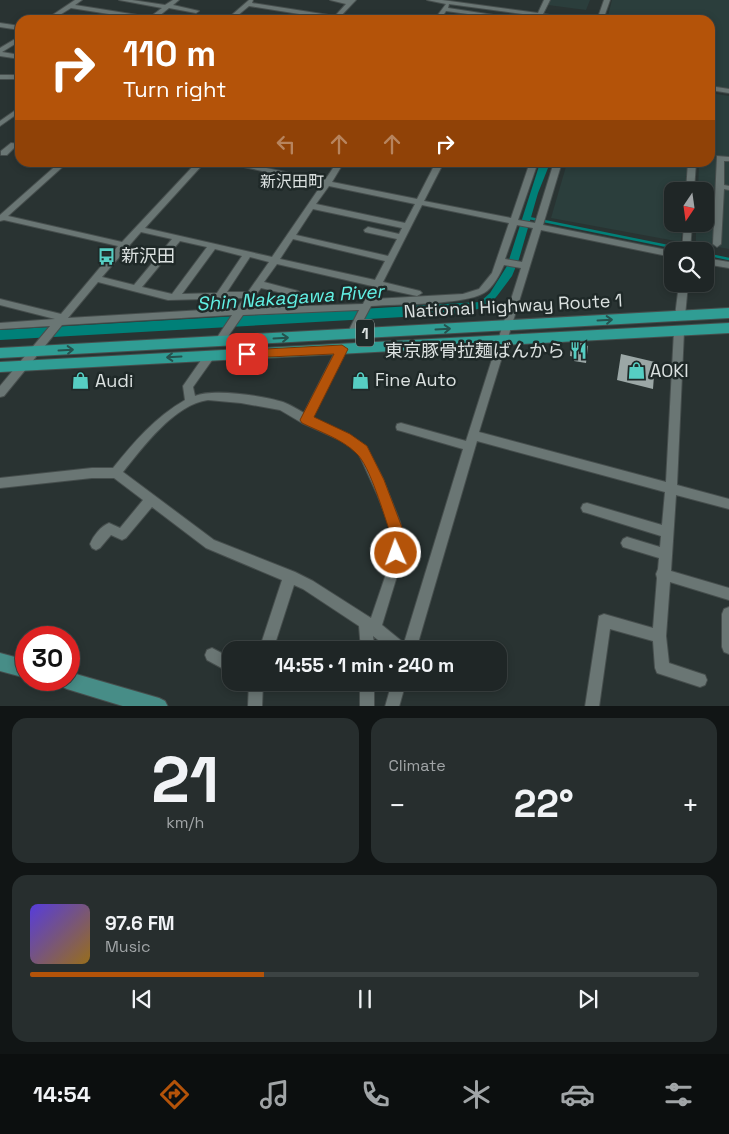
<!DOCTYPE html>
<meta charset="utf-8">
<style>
body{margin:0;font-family:"Space Grotesk","Noto Sans JP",sans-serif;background:#272e2e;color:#f1f3f6;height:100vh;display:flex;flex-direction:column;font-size:19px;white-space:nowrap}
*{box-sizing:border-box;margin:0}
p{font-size:16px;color:#a1a5a7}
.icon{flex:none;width:28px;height:28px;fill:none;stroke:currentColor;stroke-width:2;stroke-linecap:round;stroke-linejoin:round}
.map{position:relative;height:706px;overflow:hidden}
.side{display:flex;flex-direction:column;gap:12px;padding:12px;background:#111515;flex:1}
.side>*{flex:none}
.hud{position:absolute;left:15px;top:15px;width:700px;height:152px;border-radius:15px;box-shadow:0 2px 8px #0003,0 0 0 1px #3c4343;background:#b45309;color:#fff;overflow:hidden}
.needle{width:32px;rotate:193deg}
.tools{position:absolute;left:664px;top:182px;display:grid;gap:10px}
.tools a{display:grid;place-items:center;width:50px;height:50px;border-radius:10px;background:#1f2626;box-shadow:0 2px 8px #0003,0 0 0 1px #3c4343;font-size:25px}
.speed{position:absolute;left:15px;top:626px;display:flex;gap:10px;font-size:25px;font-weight:700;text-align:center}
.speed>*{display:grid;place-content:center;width:65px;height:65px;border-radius:50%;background:#1f2626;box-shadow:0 2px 8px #0003,0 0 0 1px #3c4343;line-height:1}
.speed .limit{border:8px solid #d22;background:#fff;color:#111}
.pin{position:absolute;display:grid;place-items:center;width:42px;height:42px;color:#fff;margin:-21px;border-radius:10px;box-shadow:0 2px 8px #0006}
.me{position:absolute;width:55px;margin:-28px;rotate:358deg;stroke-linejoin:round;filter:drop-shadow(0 0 4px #0008)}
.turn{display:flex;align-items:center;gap:18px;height:105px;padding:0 25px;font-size:22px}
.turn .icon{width:65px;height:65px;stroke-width:2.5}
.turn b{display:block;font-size:35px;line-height:42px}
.lanes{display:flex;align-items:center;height:48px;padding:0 25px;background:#0003;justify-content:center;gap:25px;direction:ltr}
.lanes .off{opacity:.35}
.big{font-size:38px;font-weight:800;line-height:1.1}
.side .tile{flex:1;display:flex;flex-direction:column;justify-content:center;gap:8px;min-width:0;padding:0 18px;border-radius:15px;background:#272e2e}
.side .dial{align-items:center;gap:0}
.dial b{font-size:65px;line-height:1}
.song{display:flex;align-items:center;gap:15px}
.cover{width:60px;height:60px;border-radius:8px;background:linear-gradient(135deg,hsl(250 70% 55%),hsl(40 70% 35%))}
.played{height:5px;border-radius:2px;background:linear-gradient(90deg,#b45309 35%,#3c4343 35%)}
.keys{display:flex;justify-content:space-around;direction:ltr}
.heat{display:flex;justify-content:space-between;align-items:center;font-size:28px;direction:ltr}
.side .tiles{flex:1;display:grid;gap:12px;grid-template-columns:1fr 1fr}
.tile:last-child{grid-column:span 2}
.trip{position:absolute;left:222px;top:641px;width:285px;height:50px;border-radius:15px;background:#1f2626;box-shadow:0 2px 8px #0003,0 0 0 1px #3c4343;font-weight:800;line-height:50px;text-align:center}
.tabs{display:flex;height:80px;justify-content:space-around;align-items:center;background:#0c0f0f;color:#a1a5a7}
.tabs .icon{width:35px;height:35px}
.tabs .current{color:#b45309}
.tabs b{font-size:22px;color:#f1f3f6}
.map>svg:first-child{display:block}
</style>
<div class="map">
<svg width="729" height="707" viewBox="0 0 729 707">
<rect width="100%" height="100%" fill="#293332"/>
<!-- built -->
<path fill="#2b3e3c" d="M550,0H590L586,10L548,5Z
M612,0H729V90L710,88V20H607Z
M710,93L729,96V249L696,243V224H705V191H698L699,163L710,162Z
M567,163H690L687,191H672V224H683L681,242L551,218Z"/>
<!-- water -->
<path fill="#008078" d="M540,163H550L538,193L519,259L512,276L497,296L490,304L481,308L464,313L421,316L0,340V330L480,302L490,293L507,266Z"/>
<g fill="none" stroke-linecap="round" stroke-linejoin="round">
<!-- stream -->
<path stroke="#008078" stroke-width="2.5" d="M529,218L692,251
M705,254L729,259"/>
</g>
<!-- building -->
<path fill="#9ba7a6" d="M582,343L588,346L586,363L574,361L575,357L570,356L571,344Z
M621,354L655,362L653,389L617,380Z"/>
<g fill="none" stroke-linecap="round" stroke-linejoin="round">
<defs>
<path id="minor" d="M75,0H82L75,5L150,17L162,8L119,0H132L165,5L173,0H179L173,5L199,11L196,13L169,8L154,20H147L71,8L58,16L77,20H45Z
M249,0H253L252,3L335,16L346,4L330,0H356L337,20L249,6L237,16L253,20H226Z
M427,0H442L538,13L544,0H550L543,14L582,20H566L542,17L540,20H536L537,16L449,4L448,8L526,20H511L446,11L440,20H434L446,4Z
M604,0H610L603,20H597Z
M0,23L20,26V30L0,27Z
M20,36V41L2,52L20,55V59L0,56V48Z
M0,75H20V79H0Z
M710,86L729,89V93L710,90Z
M20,107V112L0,126V121Z
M11,143L20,144V148L15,147L7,155H1V151Z
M717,156L729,157V161H724V185L729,186V190L724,189L721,244L717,247L713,244Z
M60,162H68L8,216L122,242L197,162H205L145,228L272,257L322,184L221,162H237L325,180L337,162H344L332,182L417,199L436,162H444L424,201L511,218L530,162H538L518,220L535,223L554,162H562L543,225L672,251V257L541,230L479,432L666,482L674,331L679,328L682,329L684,331L677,485L729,499V509L676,495L671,571L729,588V600L670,582L666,636L669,663L705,675L707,680L705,685L700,687L657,673L655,668L653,641L610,629L599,707H585L599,616L604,614L653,628L657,578L656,574L658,569L659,558L623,547L621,543L623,539L627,537L660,547L661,536L587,513L583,512L581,508L583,504L587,503L662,525L665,492L477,441L416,650H391L373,636L375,650H361L359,626L303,589L294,585L273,650H259L282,580L206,548L152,507L126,538L122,540L111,535L100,548L96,550L92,548L90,544C93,536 101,526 109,523L120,528L143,500L114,478H92L0,488V478L92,468H113C134,442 155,417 185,400L183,386L206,353L210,352L215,356L193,387L195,396C214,388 263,396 283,402C291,405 297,409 304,413L338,346H346L347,349L312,418L348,434L366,446L383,479L400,522L404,540L401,563L382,625L404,643L463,449L401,431L397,430L396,427L397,424L401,423L466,441L521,268L504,265C500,274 493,288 484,293C464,305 397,304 371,306L355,336L352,337L347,334L359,310L243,315L222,345L219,346L214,342L232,315L62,325L4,396L0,397V386L50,326L0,329V323L55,319L0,305V299L61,314L118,246L4,220L0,221V215ZM329,186L415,204L405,223L316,204ZM422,205L509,223L492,273L479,289L463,294L374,299L380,288L417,296L422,293L420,291L383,282ZM313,209L402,228L399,234L368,227L364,230L365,232L397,239L388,256L296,235ZM517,225L533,228L522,262L505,259ZM141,232L172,239L134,285L102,277ZM293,239L385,261L375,280L280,259ZM180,241L207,247L172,294L142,287ZM215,249L242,256L217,293L182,294ZM250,257L269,262L248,292H227ZM277,264L372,286L363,304L247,308L261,288L295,296L298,295L300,293L298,291L264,282ZM98,282L168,300L244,298L237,308L68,318ZM208,400L241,403L280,410L302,423L340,440L358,452L377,494L388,522L392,540L386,574L371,618L313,581L295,572L214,540L123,472C143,447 175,404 208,400Z
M688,162H696L694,191H686Z
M684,224H692L690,251H682Z
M705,258L729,262V268L705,264Z
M679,284H688L685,316L680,319L675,316Z
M729,607V654L724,652L722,647V614L724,609Z
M212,648L231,658V673L207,660L205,655L207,650Z
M249,682H263L262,707H248Z
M360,682H374V707H360Z
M392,682H406L399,707H385Z"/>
<path id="major" d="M0,653L26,660V678L0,671Z
M69,672L159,698L165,701L168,707H126L67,689L61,686L58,680H69Z"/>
<path id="highway" d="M729,308V318L0,358V348Z
M729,323V333L0,372V362Z"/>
</defs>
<!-- minor casing -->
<use href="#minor" stroke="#464e4d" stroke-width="2"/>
<!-- major casing -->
<use href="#major" stroke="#464e4d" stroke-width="2"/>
<!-- highway casing -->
<use href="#highway" stroke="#464e4d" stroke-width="2"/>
<!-- minor -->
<use href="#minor" fill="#6a7674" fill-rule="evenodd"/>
<!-- major -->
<use href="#major" fill="#478d87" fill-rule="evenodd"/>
<!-- highway -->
<use href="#highway" fill="#309d94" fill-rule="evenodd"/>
</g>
<!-- one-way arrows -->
<defs><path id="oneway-shaft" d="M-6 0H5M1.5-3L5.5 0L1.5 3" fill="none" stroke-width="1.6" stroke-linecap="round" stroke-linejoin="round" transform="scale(1.25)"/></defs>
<g stroke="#25524e">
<use href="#oneway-shaft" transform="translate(605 320) rotate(-3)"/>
<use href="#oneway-shaft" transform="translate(443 329) rotate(-3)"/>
<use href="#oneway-shaft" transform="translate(281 338) rotate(-3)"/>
<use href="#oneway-shaft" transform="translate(66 350) rotate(-3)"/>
<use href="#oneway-shaft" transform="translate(174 357) rotate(177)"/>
</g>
<!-- route -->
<path fill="#b45309" stroke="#753606" d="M342,345L348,349L314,417L350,434L367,446L384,480L406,538L401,558L396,560L391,558C387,550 393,543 391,535C384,516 370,465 356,453C342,439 320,432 302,423L300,420L334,354L247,358L242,354L247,350Z"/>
<!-- icons -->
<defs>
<symbol id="bus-bare" viewBox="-9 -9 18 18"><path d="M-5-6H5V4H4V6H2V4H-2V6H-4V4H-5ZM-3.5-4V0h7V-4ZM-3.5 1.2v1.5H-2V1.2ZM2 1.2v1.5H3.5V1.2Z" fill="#56cec3" stroke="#1f2928" stroke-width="2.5" paint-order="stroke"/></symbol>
<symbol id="restaurant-bare" viewBox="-9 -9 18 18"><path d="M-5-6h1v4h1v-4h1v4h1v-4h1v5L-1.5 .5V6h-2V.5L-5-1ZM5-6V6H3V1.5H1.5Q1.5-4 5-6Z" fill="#56cec3" stroke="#1f2928" stroke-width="2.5" paint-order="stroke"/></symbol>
<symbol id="shop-bare" viewBox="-9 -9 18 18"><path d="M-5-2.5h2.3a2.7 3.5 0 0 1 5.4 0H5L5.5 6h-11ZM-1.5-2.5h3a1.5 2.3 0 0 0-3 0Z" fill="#56cec3" stroke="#1f2928" stroke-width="2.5" paint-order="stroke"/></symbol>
</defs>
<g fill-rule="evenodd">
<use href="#bus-bare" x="94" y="244" width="25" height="25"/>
<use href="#restaurant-bare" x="566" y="338" width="25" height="25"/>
<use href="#shop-bare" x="624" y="358" width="25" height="25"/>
<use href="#shop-bare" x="348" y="368" width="25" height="25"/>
<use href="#shop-bare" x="68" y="368" width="25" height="25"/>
</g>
<g text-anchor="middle" stroke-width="5" stroke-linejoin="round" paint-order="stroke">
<!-- far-quarter labels -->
<g font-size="16" fill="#dbe1e0" stroke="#1f2928">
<text x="292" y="187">新沢田町</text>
</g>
<!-- shield labels -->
<rect fill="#1f2928" stroke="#a3aaa9" stroke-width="1" x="356" y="319.5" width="18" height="27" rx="4"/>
<g font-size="16" font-weight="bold" fill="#dbe1e0">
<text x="365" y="339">1</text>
</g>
<!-- poi labels -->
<g font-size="18" fill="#dbe1e0" stroke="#1f2928" text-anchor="start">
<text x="121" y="262">新沢田</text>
<text x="565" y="357" text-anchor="end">東京豚骨拉麺ばんから</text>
<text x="650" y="377">AOKI</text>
<text x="375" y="386">Fine Auto</text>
<text x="95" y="387">Audi</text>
</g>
<!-- street labels -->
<g font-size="18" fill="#dbe1e0" stroke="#1f2928">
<text transform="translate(513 306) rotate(-3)" y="6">National Highway Route 1</text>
</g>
<!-- water labels -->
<g font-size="19" font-style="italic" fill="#62f1e5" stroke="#1f2928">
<text transform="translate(290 297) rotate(-4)" y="7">Shin Nakagawa River</text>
</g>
</g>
</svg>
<div class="tools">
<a><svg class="needle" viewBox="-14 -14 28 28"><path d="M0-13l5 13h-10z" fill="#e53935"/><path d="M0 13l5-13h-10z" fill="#a1a5a7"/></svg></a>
<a><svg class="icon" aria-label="search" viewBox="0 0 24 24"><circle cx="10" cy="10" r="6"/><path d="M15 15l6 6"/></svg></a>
</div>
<div class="speed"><div class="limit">30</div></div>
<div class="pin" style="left:247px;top:354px;background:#d93025"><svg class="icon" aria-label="arrive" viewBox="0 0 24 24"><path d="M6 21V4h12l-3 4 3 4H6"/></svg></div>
<svg class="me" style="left:396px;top:553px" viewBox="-20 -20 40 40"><circle r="17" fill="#b45309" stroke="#fff" stroke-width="3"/><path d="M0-11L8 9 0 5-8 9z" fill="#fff"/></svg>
<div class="trip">14:55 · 1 min · 240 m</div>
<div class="hud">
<div class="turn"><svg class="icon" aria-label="right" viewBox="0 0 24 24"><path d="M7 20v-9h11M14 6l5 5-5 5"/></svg><div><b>110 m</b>Turn right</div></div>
<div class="lanes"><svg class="icon off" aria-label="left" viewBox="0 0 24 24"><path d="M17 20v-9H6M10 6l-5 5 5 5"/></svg><svg class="icon off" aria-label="ahead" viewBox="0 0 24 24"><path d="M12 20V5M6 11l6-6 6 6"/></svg><svg class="icon off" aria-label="ahead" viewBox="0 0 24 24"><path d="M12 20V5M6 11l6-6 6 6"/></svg><svg class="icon" aria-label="right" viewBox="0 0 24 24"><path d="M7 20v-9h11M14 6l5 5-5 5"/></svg></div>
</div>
</div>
<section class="side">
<div class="tiles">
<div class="tile dial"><b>21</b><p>km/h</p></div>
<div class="tile"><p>Climate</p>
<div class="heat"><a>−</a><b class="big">22°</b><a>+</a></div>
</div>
<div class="tile">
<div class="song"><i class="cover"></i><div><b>97.6 FM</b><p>Music</p></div></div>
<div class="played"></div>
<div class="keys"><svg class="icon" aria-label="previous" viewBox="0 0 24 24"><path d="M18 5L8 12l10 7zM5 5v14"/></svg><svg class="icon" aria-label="pause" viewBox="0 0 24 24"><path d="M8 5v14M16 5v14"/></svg><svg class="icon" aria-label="next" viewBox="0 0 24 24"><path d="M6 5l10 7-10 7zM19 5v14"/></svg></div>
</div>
</div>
</section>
<nav class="tabs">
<b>14:54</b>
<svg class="icon current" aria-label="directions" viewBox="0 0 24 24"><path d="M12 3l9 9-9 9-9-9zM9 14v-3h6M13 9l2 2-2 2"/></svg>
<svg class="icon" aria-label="music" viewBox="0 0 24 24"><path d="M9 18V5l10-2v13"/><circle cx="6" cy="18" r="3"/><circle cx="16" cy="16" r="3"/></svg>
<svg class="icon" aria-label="phone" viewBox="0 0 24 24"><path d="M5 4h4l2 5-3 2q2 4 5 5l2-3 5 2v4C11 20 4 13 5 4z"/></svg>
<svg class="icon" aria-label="climate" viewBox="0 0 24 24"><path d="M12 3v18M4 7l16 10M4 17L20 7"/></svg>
<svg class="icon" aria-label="car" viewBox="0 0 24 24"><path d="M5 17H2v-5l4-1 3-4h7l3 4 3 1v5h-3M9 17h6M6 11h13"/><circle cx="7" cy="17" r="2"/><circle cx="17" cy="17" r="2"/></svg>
<svg class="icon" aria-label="filters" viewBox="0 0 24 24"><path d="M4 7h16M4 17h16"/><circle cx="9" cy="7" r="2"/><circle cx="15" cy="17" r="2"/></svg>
</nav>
